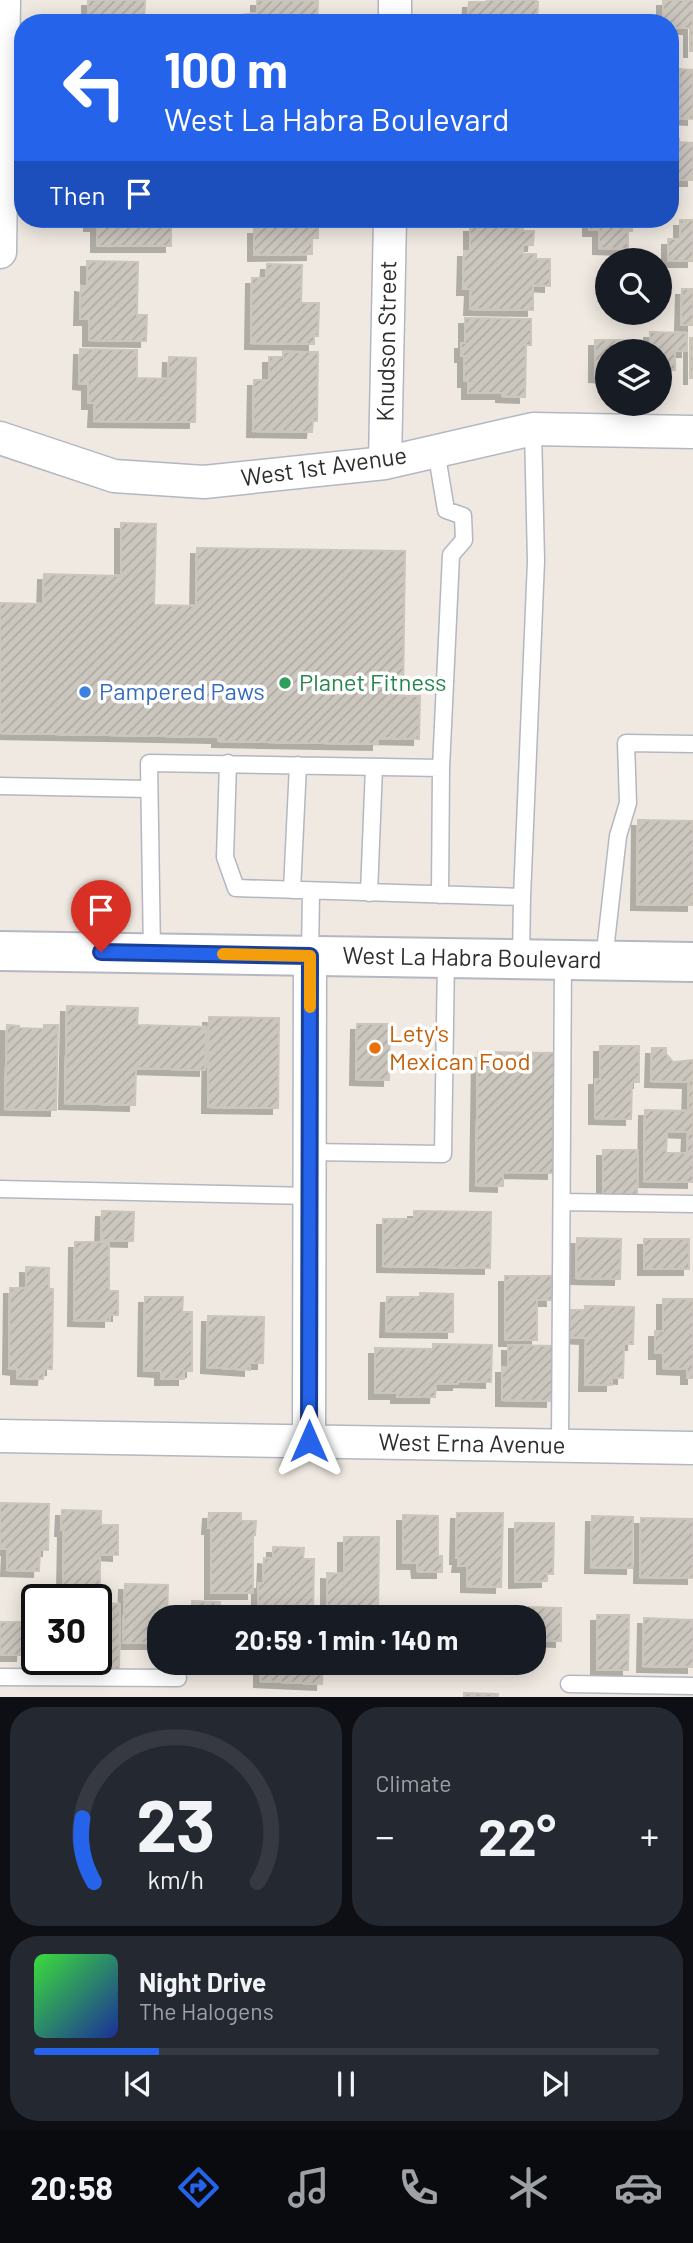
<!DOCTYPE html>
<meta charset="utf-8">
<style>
body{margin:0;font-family:Barlow,sans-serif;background:#242831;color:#f1f3f6;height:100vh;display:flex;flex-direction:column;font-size:26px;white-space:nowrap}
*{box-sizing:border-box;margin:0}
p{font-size:23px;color:#9ea1a6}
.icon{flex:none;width:38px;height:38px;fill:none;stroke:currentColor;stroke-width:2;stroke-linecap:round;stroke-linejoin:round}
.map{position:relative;height:1697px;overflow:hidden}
.details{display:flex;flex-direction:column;gap:10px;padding:10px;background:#0d0f14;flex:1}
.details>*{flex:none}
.hud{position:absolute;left:14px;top:14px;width:665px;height:214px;border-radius:28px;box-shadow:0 4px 18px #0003;background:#2563eb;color:#fff;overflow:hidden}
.fabs{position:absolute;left:595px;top:248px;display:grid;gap:14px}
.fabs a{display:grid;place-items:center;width:77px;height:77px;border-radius:50%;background:#171b24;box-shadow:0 4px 18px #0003;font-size:35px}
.speed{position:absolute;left:21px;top:1584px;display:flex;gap:14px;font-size:35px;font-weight:700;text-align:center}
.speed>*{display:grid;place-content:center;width:91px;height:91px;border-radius:50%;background:#171b24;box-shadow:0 4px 18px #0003;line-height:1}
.speed .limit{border:4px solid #111;border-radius:10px;background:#fff;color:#111}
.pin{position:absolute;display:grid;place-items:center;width:60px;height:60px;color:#fff;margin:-72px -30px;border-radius:50% 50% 50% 0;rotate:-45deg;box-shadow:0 0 7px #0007}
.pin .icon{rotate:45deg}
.me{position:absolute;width:77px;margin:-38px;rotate:0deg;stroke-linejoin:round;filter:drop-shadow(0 0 5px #0008)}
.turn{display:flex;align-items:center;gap:24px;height:147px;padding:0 35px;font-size:32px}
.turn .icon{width:91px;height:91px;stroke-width:2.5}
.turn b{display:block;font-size:49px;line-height:60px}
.then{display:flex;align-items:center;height:66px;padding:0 35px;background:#0003;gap:14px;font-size:26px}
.big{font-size:52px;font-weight:700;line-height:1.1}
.details .widget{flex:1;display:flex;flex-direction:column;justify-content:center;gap:10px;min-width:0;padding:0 24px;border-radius:28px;background:#242831}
.details .dial{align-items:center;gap:0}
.dial svg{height:182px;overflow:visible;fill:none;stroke:#363941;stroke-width:7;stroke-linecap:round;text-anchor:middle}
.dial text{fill:#f1f3f6;stroke:none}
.song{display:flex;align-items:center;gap:21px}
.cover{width:84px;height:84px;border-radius:10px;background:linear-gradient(135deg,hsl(120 70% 55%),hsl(230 70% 35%))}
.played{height:7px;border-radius:4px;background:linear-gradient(90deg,#2563eb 20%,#363941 20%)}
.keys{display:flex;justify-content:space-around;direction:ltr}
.heat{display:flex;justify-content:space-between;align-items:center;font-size:38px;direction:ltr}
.details .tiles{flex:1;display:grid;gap:10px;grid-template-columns:1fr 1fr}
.widget:last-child{grid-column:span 2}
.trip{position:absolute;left:147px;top:1605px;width:399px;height:70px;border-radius:28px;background:#171b24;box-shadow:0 4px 18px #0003;font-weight:700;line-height:70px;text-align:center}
.tabs{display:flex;height:112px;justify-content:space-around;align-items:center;background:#090b0e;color:#9ea1a6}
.tabs .icon{width:49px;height:49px}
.tabs .current{color:#2563eb}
.tabs b{font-size:32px;color:#f1f3f6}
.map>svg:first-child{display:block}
</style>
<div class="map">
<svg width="693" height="1697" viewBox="0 0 693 1697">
<defs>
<pattern id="building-hatch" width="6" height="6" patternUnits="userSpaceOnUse" patternTransform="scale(1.75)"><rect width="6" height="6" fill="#cbc7bf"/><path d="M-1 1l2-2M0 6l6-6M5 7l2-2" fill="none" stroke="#afaba4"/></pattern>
<filter id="shadow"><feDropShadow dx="-6" dy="6" stdDeviation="0" flood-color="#0004"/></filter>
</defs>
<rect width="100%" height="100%" fill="#efe9e1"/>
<!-- building -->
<path fill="url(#building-hatch)" stroke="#cbc5ba" stroke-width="2" fill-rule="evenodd" filter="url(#shadow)" d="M88,0H145L144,23H88Z
M257,0L318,1L317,23H232L233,16L257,13Z
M487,0H535L538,2L537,23H468L469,2H486Z
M663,0H693V51H690V28H670V23H663Z
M679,69L693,70V119L678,118Z
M670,139H679V142L693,143V180H670Z
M90,219H171V246H97V225H90Z
M263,219H318V238H312V254L254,255V228H263Z
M472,219H532V220Z
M589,219H632V231H628V249L599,248V230H589Z
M680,220H693V261H668V239H680Z
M470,226H523V231H534L533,245H523V254H536V259H550V286L533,285V310L470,309L471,289H463L464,251H470Z
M87,261L138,262L137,315H147L146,341L89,340V319H80L81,286L87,287Z
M267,264L302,265L301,303H319L318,336H314V344L251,343L252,278H266Z
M682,289H693V325H681Z
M465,318L531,319V345H526L525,397L502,396V393H468V381H464V356H461V343H465Z
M650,332L687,333V351H675V370H660V352L650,350Z
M690,338H693V378H690Z
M595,340H624V352H607V377L595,376Z
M80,349L137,350V378L168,379L169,357L196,358L195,422L94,421L95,403H88V384L79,383Z
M283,352H318L317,421H313L312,432L253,431L254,380H269V357H283Z
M121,523L156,524L154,605L196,606L197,548L405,551L403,696H420L419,739L378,738V744L218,741V737L0,733V603L43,604L44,574L121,576Z
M638,820L693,821V905L637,904Z
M67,1006L138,1008L137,1025L206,1027L205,1070L136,1068L135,1105L65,1103Z
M209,1017L279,1018L278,1108L208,1107Z
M357,1024H390L389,1080L356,1079Z
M7,1025L19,1026V1028L44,1029V1025H58L56,1110L5,1109Z
M600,1046H639V1082H632L631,1119L595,1118V1079H600Z
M652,1048H666V1054L673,1062L693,1060V1182L644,1181L645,1110L688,1111L689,1082L651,1081ZM667,1131L688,1132L687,1153H666Z
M478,1052L555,1053L553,1173L503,1172V1186L476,1185Z
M603,1150H638L637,1195H603Z
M102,1211L134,1212L133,1241L101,1240Z
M414,1211L491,1212L490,1268L383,1266V1219H414Z
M577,1238L621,1239L620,1279L576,1278Z
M644,1239H689V1269H644Z
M75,1242H109V1291H118V1315H110V1321L74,1320Z
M26,1267L49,1268V1289H53L52,1369H44L43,1379L17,1378V1369L9,1368L10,1288H26Z
M505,1276H551L552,1300H537V1340H505Z
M420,1293L453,1294V1332L386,1331L387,1297H420Z
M145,1297H183L182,1312H192V1371H184V1379H161V1371L144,1370Z
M663,1299H693V1378H687V1369L663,1368V1353H655V1331H663Z
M585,1306L634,1307L633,1344H624L623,1378L612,1377V1385H585L586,1338L569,1337L570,1310H585Z
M208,1316L264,1317L263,1363H250V1370L207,1367Z
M433,1344L492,1345L491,1382L458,1381V1384H436L435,1397H397V1393H375V1348L433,1349Z
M508,1345L553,1346L552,1401L502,1400V1367H508Z
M0,1503L49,1504L48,1550H40L39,1571L7,1570L8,1549H0Z
M62,1510L101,1511V1525H118V1555L100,1554V1586L63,1585L64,1530H61Z
M209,1513H241V1521H256L255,1535H253V1593H211V1528H208Z
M457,1513H503L501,1587L467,1586V1566H458L459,1558H456Z
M403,1515L438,1516V1556H442V1572H418L417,1563H403Z
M592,1516L633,1517L632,1568L591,1567Z
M641,1518L693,1519V1578L640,1577Z
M515,1523H554L553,1574H547V1581L515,1582Z
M344,1537H379L378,1617H353V1610H344V1614H348V1617H327V1573L344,1574Z
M273,1547L304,1548L303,1559H314L313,1617H298V1607L258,1606V1583H263L264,1558L273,1559Z
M125,1584L168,1585L167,1617H159V1643H123Z
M192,1601L220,1602V1617H192Z
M101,1603L120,1604L119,1671L85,1670L86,1659H96V1606H101Z
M529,1607L561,1608V1641L534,1640V1617H528Z
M597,1615H629L628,1670H597Z
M644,1618L693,1620V1667L643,1666Z
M0,1622H23L22,1655H0Z
M274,1662H323L322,1684L260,1681V1669H273Z
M464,1693L498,1694V1697H464Z"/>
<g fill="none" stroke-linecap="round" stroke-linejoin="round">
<defs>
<path id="lane" d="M436,450L446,510L463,516L464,540L451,555L441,768L440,895
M228,763L225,857L236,888L522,897
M0,786L148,789
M292,890L298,765
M369,893L374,767
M152,953L149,763L441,768
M310,956L311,891
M521,959L522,897L536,561L533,429
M604,960L618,836L628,803L626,743L693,744
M310,1152L443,1154L446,958
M0,1189L310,1196
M562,1202L693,1204
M560,1446L563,960
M0,1677L178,1678
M569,1684L693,1686"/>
<path id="street" d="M395,23V0
M0,252L4,0
M0,438L114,476L204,482L385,463L533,429L693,432
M385,463L390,219
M0,1436L693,1448
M309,1441L310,956"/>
<path id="secondary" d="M0,951L693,962"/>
</defs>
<!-- lane casing -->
<use href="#lane" stroke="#b4b7c1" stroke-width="19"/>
<!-- street casing -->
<use href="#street" stroke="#b4b7c1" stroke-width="35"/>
<!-- secondary casing -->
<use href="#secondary" stroke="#b4b7c1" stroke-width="42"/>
<!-- lane -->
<use href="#lane" stroke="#fff" stroke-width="16"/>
<!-- street -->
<use href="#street" stroke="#fff" stroke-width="32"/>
<!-- secondary -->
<use href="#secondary" stroke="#fff" stroke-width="38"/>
</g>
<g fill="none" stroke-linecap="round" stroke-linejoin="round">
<defs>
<path id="route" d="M101,952L310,956L309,1441"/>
</defs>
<!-- route casing -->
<use href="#route" stroke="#184099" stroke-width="18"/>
<!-- route -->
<use href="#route" stroke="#2563eb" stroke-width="12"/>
<!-- slow -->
<path stroke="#f59e0b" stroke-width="12" d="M223,954L310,956V1007"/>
</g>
<!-- markers -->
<circle fill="#2e9e5b" stroke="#fff" stroke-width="2.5" cx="285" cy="683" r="7"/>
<circle fill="#3f7fe0" stroke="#fff" stroke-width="2.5" cx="85" cy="692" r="7"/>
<circle fill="#e8710a" stroke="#fff" stroke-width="2.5" cx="375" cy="1048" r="7"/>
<g text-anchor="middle" stroke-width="7" stroke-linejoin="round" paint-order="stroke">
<!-- street labels -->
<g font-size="24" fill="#2e2e2e" stroke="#fff">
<text transform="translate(387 341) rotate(-89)" y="8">Knudson Street</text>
<text transform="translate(324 467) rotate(-8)" y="8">West 1st Avenue</text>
<text transform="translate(472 958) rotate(1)" y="8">West La Habra Boulevard</text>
<text transform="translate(472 1444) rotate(1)" y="8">West Erna Avenue</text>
</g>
<!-- leisure labels -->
<g font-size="24" fill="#27864d" stroke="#fff" text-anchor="start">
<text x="299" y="691">Planet Fitness</text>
</g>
<!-- shop labels -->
<g font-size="24" fill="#366cbe" stroke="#fff" text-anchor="start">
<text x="99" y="700">Pampered Paws</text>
</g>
<!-- food labels -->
<g font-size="24" fill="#c56008" stroke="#fff" text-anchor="start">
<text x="389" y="1042">Lety's<tspan x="389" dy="28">Mexican Food</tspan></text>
</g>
</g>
</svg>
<div class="fabs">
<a><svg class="icon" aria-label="search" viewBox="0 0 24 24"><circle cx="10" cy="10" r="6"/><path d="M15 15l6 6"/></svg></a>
<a><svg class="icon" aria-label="layers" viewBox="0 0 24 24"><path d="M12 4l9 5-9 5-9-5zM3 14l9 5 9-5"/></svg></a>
</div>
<div class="speed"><div class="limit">30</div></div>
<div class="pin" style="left:101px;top:952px;background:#d93025"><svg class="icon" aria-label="arrive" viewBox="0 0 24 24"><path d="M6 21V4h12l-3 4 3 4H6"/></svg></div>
<svg class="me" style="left:309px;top:1441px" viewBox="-20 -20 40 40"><path d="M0-17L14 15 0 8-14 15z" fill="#2563eb" stroke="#fff" stroke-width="4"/></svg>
<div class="trip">20:59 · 1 min · 140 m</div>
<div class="hud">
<div class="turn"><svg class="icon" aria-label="left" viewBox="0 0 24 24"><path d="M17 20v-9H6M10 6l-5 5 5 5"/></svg><div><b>100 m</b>West La Habra Boulevard</div></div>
<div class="then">Then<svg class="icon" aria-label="arrive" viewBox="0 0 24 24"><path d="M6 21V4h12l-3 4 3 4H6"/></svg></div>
</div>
</div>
<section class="details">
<div class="tiles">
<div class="widget dial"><svg viewBox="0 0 100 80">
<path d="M14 69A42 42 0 1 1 86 69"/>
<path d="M14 69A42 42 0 0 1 9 41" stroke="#2563eb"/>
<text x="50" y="56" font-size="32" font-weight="700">23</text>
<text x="50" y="72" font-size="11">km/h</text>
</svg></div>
<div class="widget"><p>Climate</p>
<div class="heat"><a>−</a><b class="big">22°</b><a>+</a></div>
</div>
<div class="widget">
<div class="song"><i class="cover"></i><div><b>Night Drive</b><p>The Halogens</p></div></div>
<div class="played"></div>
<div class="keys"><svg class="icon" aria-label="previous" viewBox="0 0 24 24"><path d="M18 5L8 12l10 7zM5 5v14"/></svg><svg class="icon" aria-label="pause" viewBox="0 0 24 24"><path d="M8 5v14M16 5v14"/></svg><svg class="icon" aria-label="next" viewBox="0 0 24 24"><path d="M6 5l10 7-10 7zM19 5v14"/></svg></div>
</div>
</div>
</section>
<nav class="tabs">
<b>20:58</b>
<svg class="icon current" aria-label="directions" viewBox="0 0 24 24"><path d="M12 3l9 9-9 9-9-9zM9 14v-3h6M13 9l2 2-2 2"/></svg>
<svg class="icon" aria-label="music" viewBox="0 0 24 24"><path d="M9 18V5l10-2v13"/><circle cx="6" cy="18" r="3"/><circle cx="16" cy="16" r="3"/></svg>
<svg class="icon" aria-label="phone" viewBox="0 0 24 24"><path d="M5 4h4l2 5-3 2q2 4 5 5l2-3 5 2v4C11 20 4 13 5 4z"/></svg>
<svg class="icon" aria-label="climate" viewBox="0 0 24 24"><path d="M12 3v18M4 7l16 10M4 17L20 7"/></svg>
<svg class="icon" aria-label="car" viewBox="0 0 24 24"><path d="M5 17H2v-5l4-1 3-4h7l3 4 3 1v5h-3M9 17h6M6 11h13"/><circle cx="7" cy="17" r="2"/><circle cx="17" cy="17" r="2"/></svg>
</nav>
